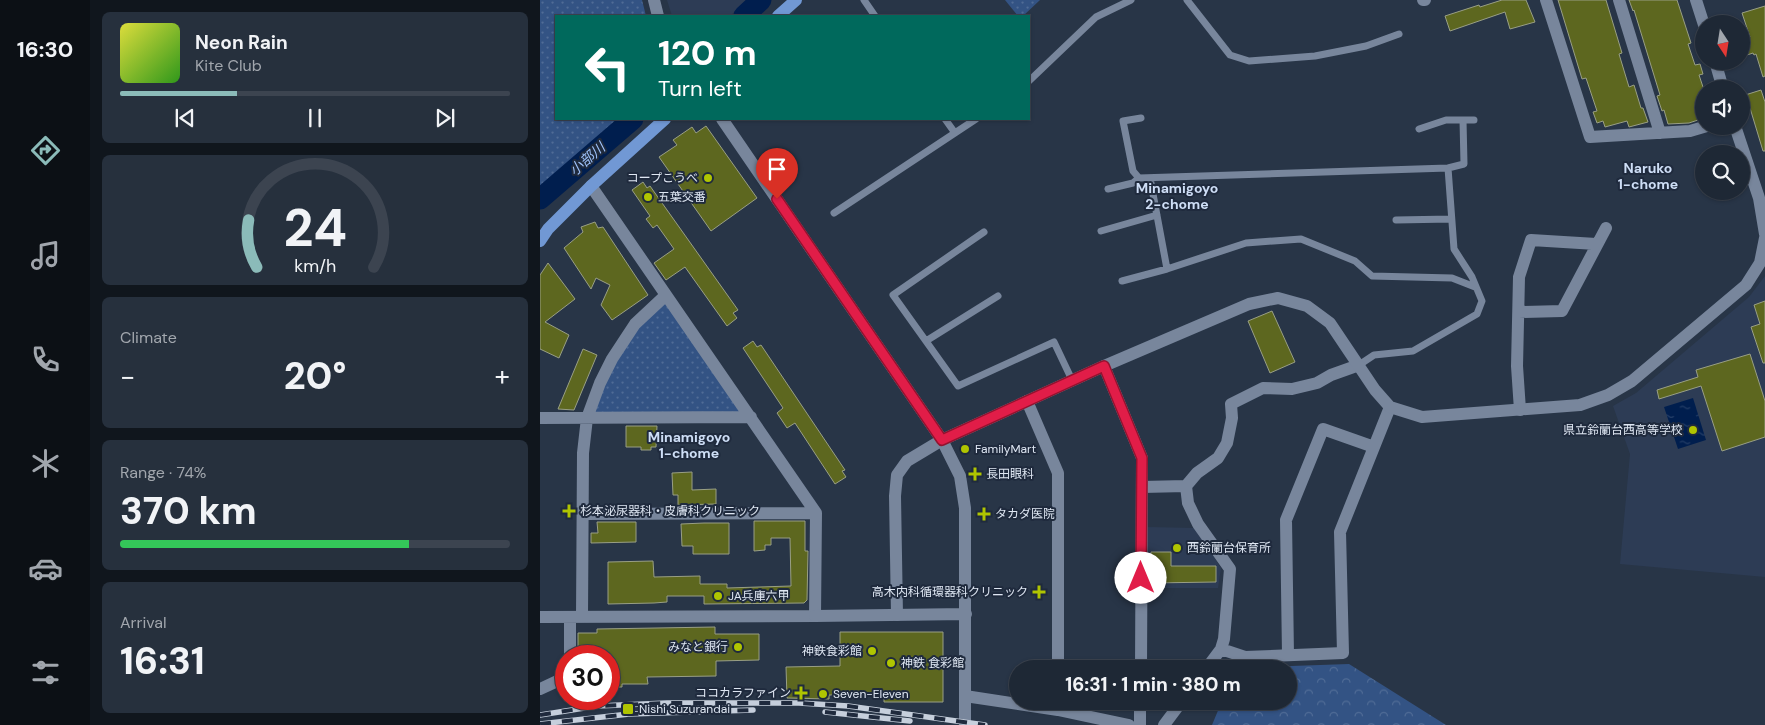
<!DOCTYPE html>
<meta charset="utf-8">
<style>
body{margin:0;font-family:"DM Sans","Noto Sans JP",sans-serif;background:#26303d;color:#f1f3f6;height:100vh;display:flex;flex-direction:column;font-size:19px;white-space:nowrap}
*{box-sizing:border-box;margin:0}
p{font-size:16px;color:#a1a6ad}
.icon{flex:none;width:28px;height:28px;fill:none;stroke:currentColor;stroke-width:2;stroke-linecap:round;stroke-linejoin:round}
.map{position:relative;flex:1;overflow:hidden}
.sheet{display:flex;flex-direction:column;gap:12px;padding:12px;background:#10161d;width:450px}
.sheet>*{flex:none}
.top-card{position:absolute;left:15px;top:15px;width:475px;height:105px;border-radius:0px;box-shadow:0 1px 4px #0004,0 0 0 1px #3c4450;background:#00695c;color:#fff;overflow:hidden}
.needle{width:32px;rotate:168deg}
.buttons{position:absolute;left:1155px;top:15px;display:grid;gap:10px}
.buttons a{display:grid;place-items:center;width:55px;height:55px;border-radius:50%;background:#1e2835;box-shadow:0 1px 4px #0004,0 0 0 1px #3c4450;font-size:25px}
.speed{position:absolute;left:15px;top:645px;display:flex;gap:10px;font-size:25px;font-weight:700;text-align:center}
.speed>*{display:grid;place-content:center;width:65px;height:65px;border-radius:50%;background:#1e2835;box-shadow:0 1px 4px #0004,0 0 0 1px #3c4450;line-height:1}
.speed .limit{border:8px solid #d22;background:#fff;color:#111}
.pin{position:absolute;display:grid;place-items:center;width:42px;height:42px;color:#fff;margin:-51px -21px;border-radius:50% 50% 50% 0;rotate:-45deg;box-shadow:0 0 5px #0007}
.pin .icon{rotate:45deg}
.me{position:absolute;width:55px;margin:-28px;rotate:0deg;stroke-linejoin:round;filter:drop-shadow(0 0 4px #0008)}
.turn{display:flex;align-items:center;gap:18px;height:105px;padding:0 20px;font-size:22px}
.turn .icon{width:65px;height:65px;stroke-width:2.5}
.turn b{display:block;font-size:35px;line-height:42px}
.big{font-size:38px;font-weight:800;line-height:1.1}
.sheet .card{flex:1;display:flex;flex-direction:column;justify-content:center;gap:8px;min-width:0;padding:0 18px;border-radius:8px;background:#26303d}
.sheet .dial{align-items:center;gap:0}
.dial svg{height:130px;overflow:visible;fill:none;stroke:#3c4450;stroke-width:7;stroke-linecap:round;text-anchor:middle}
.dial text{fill:#f1f3f6;stroke:none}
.song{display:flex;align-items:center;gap:15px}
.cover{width:60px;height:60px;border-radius:8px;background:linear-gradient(135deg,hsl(60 70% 55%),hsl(110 70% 35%))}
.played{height:5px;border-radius:2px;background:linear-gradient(90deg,#8bbbb9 30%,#3c4450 30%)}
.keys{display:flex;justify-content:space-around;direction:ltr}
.heat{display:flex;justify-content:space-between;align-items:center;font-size:28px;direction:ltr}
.charge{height:8px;border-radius:4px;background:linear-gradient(90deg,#34c759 74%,#3c4450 0)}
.trip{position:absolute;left:469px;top:660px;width:288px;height:50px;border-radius:25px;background:#1e2835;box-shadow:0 1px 4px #0004,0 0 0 1px #3c4450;font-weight:800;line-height:50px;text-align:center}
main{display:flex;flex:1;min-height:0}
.tab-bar{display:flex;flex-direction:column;width:90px;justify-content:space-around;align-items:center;background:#0c1015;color:#a1a6ad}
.tab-bar .icon{width:35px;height:35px}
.tab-bar .active{color:#8bbbb9}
.tab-bar b{font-size:22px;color:#f1f3f6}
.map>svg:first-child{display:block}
</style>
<main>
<nav class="tab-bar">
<b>16:30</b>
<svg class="icon active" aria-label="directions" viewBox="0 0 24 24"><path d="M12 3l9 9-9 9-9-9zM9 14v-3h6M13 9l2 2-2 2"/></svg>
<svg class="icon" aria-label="music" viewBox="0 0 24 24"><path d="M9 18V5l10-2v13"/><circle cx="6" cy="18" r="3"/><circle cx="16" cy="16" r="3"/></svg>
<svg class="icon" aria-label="phone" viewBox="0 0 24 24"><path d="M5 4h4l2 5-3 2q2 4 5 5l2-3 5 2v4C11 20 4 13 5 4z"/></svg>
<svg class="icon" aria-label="climate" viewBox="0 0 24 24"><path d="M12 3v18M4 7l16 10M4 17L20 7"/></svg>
<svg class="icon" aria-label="car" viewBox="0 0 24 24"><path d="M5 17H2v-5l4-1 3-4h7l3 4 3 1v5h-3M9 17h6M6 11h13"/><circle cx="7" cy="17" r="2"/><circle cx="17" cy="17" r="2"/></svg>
<svg class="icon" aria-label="filters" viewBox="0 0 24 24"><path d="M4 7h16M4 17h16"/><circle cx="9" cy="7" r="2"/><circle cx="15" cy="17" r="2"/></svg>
</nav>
<section class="sheet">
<div class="card">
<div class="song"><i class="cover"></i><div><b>Neon Rain</b><p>Kite Club</p></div></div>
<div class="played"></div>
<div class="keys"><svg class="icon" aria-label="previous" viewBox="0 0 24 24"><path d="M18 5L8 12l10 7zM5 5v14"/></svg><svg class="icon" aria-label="pause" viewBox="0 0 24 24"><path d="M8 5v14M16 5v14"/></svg><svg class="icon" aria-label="next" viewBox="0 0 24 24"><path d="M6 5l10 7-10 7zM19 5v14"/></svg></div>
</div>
<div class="card dial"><svg viewBox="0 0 100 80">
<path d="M14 69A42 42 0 1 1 86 69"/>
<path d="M14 69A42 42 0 0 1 9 40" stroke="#8bbbb9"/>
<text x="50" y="56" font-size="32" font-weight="700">24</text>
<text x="50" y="72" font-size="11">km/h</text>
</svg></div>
<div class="card"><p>Climate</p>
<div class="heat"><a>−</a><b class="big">20°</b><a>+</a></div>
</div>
<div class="card"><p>Range · 74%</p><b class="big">370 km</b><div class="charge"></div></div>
<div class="card"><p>Arrival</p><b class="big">16:31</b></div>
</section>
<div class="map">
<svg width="1225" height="725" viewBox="0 0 1225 725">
<defs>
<pattern id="forest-crowns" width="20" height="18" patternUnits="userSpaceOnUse" patternTransform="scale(1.25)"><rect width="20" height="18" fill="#335384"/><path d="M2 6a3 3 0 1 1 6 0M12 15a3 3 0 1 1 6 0" fill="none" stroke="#506c96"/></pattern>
<pattern id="park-dots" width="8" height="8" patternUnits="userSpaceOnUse" patternTransform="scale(1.25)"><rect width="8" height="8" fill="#335384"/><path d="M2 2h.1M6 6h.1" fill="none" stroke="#506c96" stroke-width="1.8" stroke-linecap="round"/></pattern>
<pattern id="water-ripples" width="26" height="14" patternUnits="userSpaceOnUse" patternTransform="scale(1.25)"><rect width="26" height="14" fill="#001e4e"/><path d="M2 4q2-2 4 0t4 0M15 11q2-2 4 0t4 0" fill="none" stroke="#253f68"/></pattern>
</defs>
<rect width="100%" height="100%" fill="#283547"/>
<!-- built -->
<path fill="#2d3c55" d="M127,0H207L190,16H132Z
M1225,276V577L1080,564L1090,454L1073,406L1096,393L1209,297Z
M607,527L655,528L681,568L678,588H607Z"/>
<!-- forest -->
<path fill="url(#forest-crowns)" d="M809,664L906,725H672L682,701H748V669H696L697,668Z"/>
<!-- park -->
<path fill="url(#park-dots)" d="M0,0H102L106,16H16V119H85L0,191Z
M465,0H500L483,16H478Z
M126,295L211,417L47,418L72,359Z"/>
<!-- water -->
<path fill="url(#water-ripples)" d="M1153,398L1166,440L1138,449L1124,407Z"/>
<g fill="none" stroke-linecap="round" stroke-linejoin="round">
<!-- river -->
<path stroke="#001e4e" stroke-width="21" d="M204,16L221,0
M0,199L93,119"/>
</g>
<!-- building -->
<path fill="#5d671f" stroke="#999f85" d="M962,0H986L995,22L970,29L965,12L910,31L905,16L939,5L940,7Z
M1018,0H1066L1082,53L1079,54L1089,87L1094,85L1101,108H1103L1108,122L1089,127L1087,121L1065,127L1063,121L1057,123L1053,112L1057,111L1046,78L1042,79Z
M1089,0H1137L1151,43L1148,44L1155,65L1160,64L1163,74L1159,75L1164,90V118L1149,123L1128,124L1124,110L1122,111L1117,96L1120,95L1094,10L1093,11Z
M1225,6V76L1223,77L1216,54L1214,55L1213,53L1201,57V42L1209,39L1208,37H1210L1202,13Z
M1221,90L1225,102V151H1223L1210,108L1206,109L1202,96Z
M166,126L217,198L171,231L119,157L137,145L133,140L152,127L156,133Z
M103,182L107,188L110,186L198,310L193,313L197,318L187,326L145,267L126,280L114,263L134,249L117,225L113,228L106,219L110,216L92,190Z
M55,222L58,228L63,227L108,295L72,320L61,305L70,285L56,278L51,289L24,248L43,232L41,227Z
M8,263L35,299L5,322L29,335L19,358L0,349V275Z
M1225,301V363H1223L1211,327L1220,324L1214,305Z
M732,311L755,362L730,373L708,321Z
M213,341L217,347L221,345L305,470L302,471L306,477L295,484L255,423L247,428L237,413L243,408L203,348Z
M43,349L57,355L34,410L18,409Z
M1210,354L1225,401V437L1182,451L1161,386L1119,399L1117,390L1158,377L1156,370Z
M86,426H117L116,447H111V450H101V447H86Z
M152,472V490L176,489V504L138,505V495H133L132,473Z
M214,521H265V551H268L267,600L264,603L164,604V596H127V602L114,603L68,604V562L113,561L114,577L160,576V584H187V588L251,586L250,538H231V545H225V550L214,551Z
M57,522H96V542L51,543V533H58Z
M164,523H189V554H153V546H142L141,524Z
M611,552H631V566H676V582L611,583Z
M175,627V634H219V660L176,661V676L107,677L108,684H82V687H69V656H38V633H57V629Z
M300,632H403V702H344V695H289V699L247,698L246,667L300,666Z"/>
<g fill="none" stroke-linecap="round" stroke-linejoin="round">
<!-- service -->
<path stroke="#78869c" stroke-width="7" d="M324,0L335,16
M647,0L690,55L709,61L775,56L826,46L859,34
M489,81L556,17L591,0
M601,118L583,121L593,171L599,178L908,168L924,164L923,120
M405,119L415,133
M879,129L906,120H934
M610,178L627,269
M568,189L593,183L599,178
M294,213L436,119
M856,220L911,219
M561,231L617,215
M444,232L353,295L418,386L514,342L532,380
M582,281L627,269L706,243L761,239L815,261L832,276L912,278L935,287
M386,341L458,296
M819,365L834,355L873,351L937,314L942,301L932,277L914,249L908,168"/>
<!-- minor -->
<path stroke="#78869c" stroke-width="12" d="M883,0H885
M1006,0L1050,137L1150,131L1167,126
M1079,0L1120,133
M979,312L1022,311L1066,228
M564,366L602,458L601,669
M487,401L518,473V669
M980,410L977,366L979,277L991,240L1056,244
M0,418L211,417
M602,487L646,486
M43,514L276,513
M357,615L355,496L357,475L367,461L402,440
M0,617L275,616L276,513L51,186
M42,617L43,453L47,418L60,383L72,359L95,324L126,295
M681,649L684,639L690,569L658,524L648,503L646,486L657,473L678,458L687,443L692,418L691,404L723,388L752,389L777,383L791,375L819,365
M748,655L746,520L783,429L834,447
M30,656V617
M666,669L681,649L705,657L803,653L800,532L850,407
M0,689L26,677
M425,696L518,710L589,725
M600,725V701
M624,725L642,701"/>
<!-- tertiary -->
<path stroke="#78869c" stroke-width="12" d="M114,0L118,16
M1156,0L1164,25
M1175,61L1183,89
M182,119L402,440L420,476L425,508V725
M1195,126L1219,198L1225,234
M402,440L564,366L709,304L738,298L767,306L790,323L835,390L850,407L882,417L1040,405L1068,395L1092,381L1206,285L1220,263L1225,238
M275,616L426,614"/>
<!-- primary -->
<path stroke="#7198d4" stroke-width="12" d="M238,16L256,0
M0,241L8,229L51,186L125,119"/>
<defs>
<path id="rail" d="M285,712L370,721
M0,715L57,706L127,703H259L308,706L445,725
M0,724L89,714L213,710"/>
</defs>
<!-- rail casing -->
<use href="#rail" stroke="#c6cfdc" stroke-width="5.5"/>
<!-- rail -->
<use href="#rail" stroke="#1f2a3d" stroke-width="4" stroke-dasharray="11" stroke-linecap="butt"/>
</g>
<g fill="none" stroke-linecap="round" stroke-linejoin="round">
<defs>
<path id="route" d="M237,199L402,440L564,366L602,458L601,578"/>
</defs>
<!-- route casing -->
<use href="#route" stroke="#92132f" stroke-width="12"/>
<!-- route -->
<use href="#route" stroke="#e11d48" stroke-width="9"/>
</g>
<!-- markers -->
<g fill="#b0c501" stroke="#1f2a3d" stroke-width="2">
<circle cx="168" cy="178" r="5"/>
<circle cx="108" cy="197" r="5"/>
<circle cx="1153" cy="430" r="5"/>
<circle cx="425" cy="449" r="5"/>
<path d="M432.5 466.5h5v5h5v5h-5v5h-5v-5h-5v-5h5z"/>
<path d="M26.5 503.5h5v5h5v5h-5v5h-5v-5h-5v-5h5z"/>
<path d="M441.5 506.5h5v5h5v5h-5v5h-5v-5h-5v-5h5z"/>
<circle cx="637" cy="548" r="5"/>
<path d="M496.5 584.5h5v5h5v5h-5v5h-5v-5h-5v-5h5z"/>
<circle cx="178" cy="596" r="5"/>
<circle cx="198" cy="647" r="5"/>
<circle cx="332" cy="651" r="5"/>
<circle cx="351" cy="663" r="5"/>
<path d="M258.5 685.5h5v5h5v5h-5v5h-5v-5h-5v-5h5z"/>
<circle cx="283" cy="694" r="5"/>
<rect x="82" y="703" width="12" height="12" rx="2.5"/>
</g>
<g text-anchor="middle" stroke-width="4" stroke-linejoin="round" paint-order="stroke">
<!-- poi labels -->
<g font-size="12" fill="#dee6f2" stroke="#1f2a3d" text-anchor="start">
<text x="158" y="182" text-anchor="end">コープこうべ</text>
<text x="118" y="201">五葉交番</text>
<text x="1143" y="434" text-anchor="end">県立鈴蘭台西高等学校</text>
<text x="435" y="453">FamilyMart</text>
<text x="446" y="478">長田眼科</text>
<text x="40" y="515">杉本泌尿器科・皮膚科クリニック</text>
<text x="455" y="518">タカダ医院</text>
<text x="647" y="552">西鈴蘭台保育所</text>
<text x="488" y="596" text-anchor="end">高木内科循環器科クリニック</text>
<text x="188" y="600">JA兵庫六甲</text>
<text x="188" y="651" text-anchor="end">みなと銀行</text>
<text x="322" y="655" text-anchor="end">神鉄食彩館</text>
<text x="361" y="667">神鉄 食彩館</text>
<text x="251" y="697" text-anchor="end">ココカラファイン</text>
<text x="293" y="698">Seven-Eleven</text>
<text x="99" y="713">Nishi Suzurandai</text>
</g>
<!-- water labels -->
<g font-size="14" font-style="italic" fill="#9fc3fc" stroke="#1f2a3d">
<text transform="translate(47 159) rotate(-41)" y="5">小部川</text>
</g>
<!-- neighbourhood labels -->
<g font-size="14" font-weight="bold" fill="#cedef6" stroke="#1f2a3d">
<text x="1108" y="173">Naruko<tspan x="1108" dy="16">1-chome</tspan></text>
<text x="637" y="193">Minamigoyo<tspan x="637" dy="16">2-chome</tspan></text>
<text x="149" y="442">Minamigoyo<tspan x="149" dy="16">1-chome</tspan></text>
</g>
</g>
</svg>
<div class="buttons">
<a><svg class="needle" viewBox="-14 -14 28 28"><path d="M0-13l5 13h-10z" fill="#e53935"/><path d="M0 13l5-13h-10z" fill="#a1a6ad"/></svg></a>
<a><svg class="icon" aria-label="sound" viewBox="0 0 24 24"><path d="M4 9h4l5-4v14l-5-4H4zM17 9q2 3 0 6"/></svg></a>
<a><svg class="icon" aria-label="search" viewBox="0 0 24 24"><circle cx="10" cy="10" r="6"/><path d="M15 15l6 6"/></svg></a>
</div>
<div class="speed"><div class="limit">30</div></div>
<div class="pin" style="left:237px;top:199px;background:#d93025"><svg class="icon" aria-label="arrive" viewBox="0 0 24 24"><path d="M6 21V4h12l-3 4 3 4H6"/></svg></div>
<svg class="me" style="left:601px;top:578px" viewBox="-20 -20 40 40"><circle r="19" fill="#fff"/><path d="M0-13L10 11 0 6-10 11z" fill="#e11d48"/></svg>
<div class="trip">16:31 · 1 min · 380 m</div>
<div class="top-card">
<div class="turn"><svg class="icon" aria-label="left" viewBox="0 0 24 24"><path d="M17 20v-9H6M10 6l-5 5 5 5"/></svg><div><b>120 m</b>Turn left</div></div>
</div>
</div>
</main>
